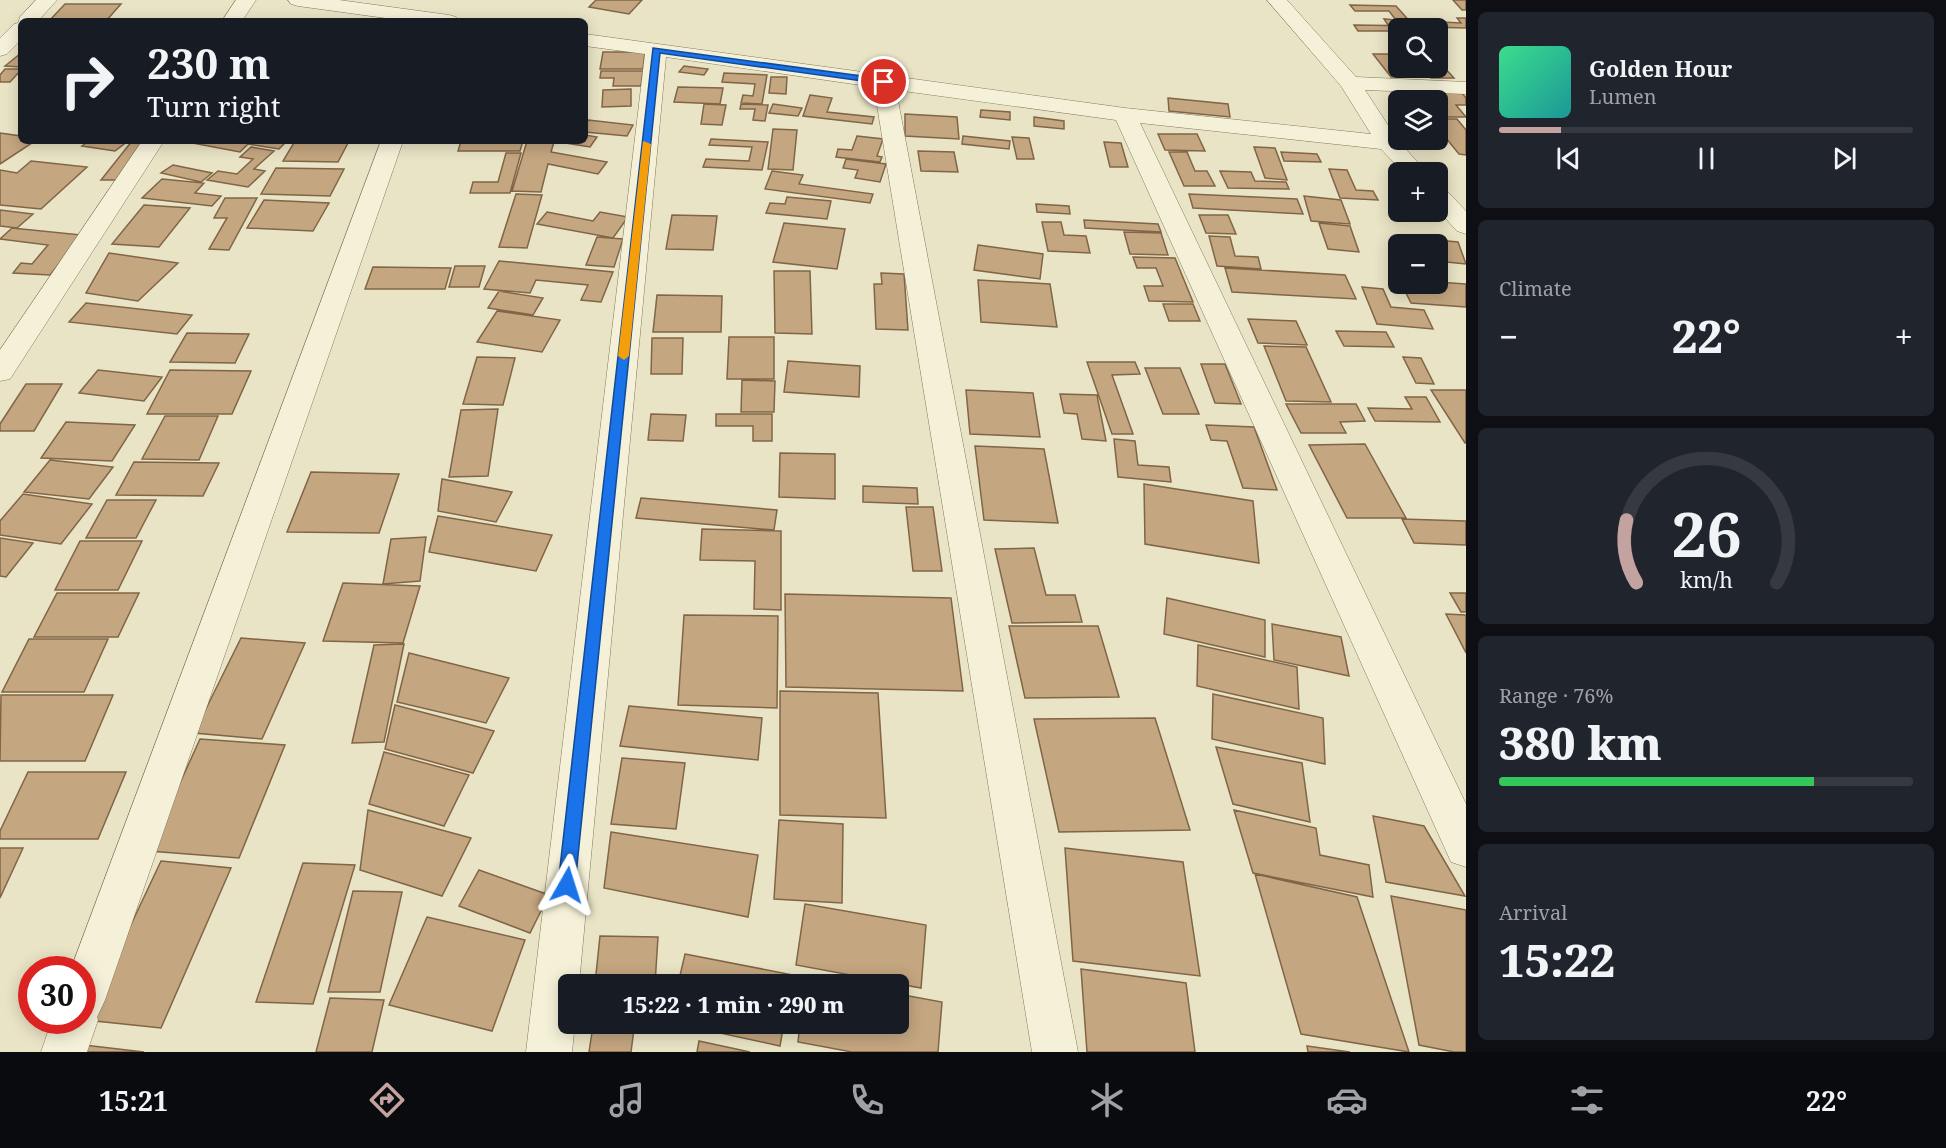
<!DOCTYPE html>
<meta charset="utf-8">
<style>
body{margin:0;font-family:"Noto Serif",serif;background:#20242c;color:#f1f3f6;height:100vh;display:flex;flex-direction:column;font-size:22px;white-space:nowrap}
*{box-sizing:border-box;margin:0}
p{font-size:20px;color:#9ea1a6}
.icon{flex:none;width:33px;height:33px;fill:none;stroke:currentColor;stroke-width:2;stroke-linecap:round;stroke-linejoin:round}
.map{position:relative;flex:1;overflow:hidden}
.panel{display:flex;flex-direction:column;gap:12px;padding:12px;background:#0d0f14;width:480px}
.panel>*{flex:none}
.top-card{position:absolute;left:18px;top:18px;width:570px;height:126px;border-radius:9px;box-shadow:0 3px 15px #0003;background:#171b24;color:#f1f3f6;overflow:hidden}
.controls{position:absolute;left:1388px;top:18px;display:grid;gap:12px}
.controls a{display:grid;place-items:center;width:60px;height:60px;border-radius:9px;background:#171b24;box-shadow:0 3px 15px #0003;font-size:30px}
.speed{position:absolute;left:18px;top:956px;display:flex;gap:12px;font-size:30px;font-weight:700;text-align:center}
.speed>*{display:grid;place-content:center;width:78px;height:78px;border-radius:50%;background:#171b24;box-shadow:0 3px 15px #0003;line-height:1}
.speed .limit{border:9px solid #d22;background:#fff;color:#111}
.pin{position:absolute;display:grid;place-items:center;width:51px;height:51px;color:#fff;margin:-26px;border:3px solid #fff;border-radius:50%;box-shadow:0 2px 6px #0007}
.me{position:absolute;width:66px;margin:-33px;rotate:6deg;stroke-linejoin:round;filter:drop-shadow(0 0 4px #0008)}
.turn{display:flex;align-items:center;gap:21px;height:126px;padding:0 30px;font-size:27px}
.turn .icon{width:78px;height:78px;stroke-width:2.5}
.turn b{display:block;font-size:42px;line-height:51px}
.big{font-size:45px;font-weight:800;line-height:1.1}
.panel .tile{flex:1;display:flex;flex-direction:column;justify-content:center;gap:9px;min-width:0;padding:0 21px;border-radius:9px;background:#20242c}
.panel .dial{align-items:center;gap:0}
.dial svg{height:156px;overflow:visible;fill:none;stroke:#363941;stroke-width:7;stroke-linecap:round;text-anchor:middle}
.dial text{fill:#f1f3f6;stroke:none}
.song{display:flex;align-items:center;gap:18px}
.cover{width:72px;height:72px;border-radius:9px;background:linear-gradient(135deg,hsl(150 70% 55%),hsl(180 70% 35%))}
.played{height:6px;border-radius:3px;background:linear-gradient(90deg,#c4a29f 15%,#363941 15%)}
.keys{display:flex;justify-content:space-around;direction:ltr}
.heat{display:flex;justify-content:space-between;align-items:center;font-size:33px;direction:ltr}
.charge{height:9px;border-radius:4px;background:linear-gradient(90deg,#34c759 76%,#363941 0)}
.trip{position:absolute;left:558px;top:974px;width:351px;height:60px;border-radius:9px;background:#171b24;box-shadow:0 3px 15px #0003;font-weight:800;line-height:60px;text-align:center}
.menu{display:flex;height:96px;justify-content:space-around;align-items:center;background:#090b0e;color:#9ea1a6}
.menu .icon{width:42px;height:42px}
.menu .current{color:#c4a29f}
.menu b{font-size:27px;color:#f1f3f6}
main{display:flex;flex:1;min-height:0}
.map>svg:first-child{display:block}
</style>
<main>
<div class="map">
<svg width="1466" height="1052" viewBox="0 0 1466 1052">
<rect width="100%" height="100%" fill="#eae4c6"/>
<!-- building -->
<path fill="#c4a680" stroke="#806546" stroke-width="1.5" d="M596,0H642L629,14L589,7Z
M1453,0H1466V10H1462Z
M65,4H121L106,21H49Z
M1350,5L1396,6L1413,25H1388L1384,19L1396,20L1389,11H1355Z
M1457,18H1466V28L1427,27L1423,21L1461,23Z
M1354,25L1421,26L1423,28H1398V31H1358Z
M603,52H645L643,69H600Z
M21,53V67L5,66Z
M1373,54H1397L1398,68H1414L1422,77H1391Z
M1437,65H1442L1454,78H1431L1422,68H1437Z
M684,66L708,69L704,75L679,72Z
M5,69H21V70L10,82H0V75Z
M601,71H643L641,86H613L614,78H600Z
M724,73L767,75L762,104L741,103L743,95L753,96L755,84L722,82Z
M771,77H787L786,94L769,93Z
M678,87L723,88L720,104L674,102Z
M631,89V106L602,107L603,90Z
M1403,92H1461L1466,98V105H1456L1466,117H1437V100H1411Z
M810,95L832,98L827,112L874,117L872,124L803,116Z
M1168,98L1228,104L1230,117L1169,111Z
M704,104L726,105L722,125L701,124Z
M741,104L768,105L765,121L753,120L755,109H740Z
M773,104L802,108L798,116L769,113Z
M981,110L1010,112V120L980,117Z
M905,114L957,117L959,139L905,136Z
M1034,117L1064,121V129L1034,126Z
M1437,119H1457L1466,130V155L1459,154L1437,127Z
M588,120L633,125L627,136L585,132Z
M773,129L797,130L793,170L768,169Z
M0,133L21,136V141H35L0,164Z
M1158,134H1197L1205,151L1165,150Z
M585,135L597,137L590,147L553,141H585Z
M857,136L883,139L877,156L882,157L880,162L836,157L838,149L852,150Z
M963,136L1010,141L1009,149L962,144Z
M1012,137L1029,138L1034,159H1017Z
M711,139L768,142L762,170L703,167L706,159L749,161L752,147L709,145Z
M89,141H128L115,151L82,146Z
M132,141H150L119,180H101Z
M182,141H287L279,149L248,144L240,152Z
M295,141H349L338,162L283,161Z
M461,141H523L520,151H458Z
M527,141L554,142L551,152L607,162L598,174L548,164L541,192L512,191Z
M1104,142L1121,143L1128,167H1110Z
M251,147L274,151L254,169L265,171L248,187L207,180L218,171L237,174L253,159L240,157Z
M1254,147L1275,148L1287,180L1265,178Z
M918,151L954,152L958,172L921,171Z
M1169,152H1187L1195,171H1207L1215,186H1184Z
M1281,152L1317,154L1321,162L1284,161Z
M506,153H521L510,193H470L473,182H498Z
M846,159L886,164L880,182L855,178L858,170L843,168Z
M31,161L87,167L41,209L0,205V170L17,173Z
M173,165L212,173L201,182L161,173Z
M276,168L344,169L330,196L261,194Z
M1329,169L1347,170L1356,190L1373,191L1378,200L1340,198Z
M772,171L803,175L799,184L873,194L870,203L765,189Z
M1220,171L1251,172L1255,181L1286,182L1289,189L1228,188Z
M162,179L204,183L195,193L221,196L212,206L142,198Z
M516,194L542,195L527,248L499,247Z
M1189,194L1297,199L1303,214L1193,208Z
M1304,196L1341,200L1350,224L1311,221Z
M787,197L831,201L827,219L766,213L770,203L785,204Z
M225,198H257L229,250L209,249L227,218H214Z
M264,200L329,203L313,231L247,228Z
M1036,204L1069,206L1070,214L1037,212Z
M144,205L190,208L159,247L112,244Z
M0,210L33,214L17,228L0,226Z
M547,212L593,221L600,212L628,217L613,238L537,224Z
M672,215L717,216L713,250L666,249Z
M1199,215H1228L1236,234L1206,233Z
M1084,220L1158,224L1161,232L1085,228Z
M1042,222H1061L1064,235L1086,236L1090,253L1048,251Z
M784,223L845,229L837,269L773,262Z
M1319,223L1350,226L1359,252L1328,249Z
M12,228L82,235L50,275L13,273L21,263L32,264L48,245L0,239Z
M1124,232L1161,233L1168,255L1130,254Z
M1209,236L1230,237L1235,256L1258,257L1261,269L1217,266Z
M597,237L623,239L614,267L586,265Z
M1426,239L1458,242L1466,264L1437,261V244H1428Z
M978,245L1043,254L1040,279L974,270Z
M109,253L178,263L138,301L86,293Z
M1133,257L1175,258L1193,302L1149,301L1144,286H1163L1156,268H1137Z
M499,261L613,272L601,302L581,300L588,285L536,280L530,293L484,289Z
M455,266H485L479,287H449Z
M373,267L451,268L445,289H365Z
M1225,268L1345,275L1356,299L1232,292Z
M774,271H810L812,334L775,333Z
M881,273L904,274L908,330L876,329L874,284H882Z
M978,280L1050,284L1057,327L981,322Z
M1437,282L1466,284V307L1411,303L1405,291L1434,293L1429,284Z
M1362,287L1383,289L1391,307L1424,310L1433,329L1377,324Z
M499,291L543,298L533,315L488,308Z
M657,295L722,296L721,332H653Z
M86,303L192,315L177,334L69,322Z
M1163,304H1193L1200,321H1169Z
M497,311L560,320L542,352L477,342Z
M1248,319L1296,321L1307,345L1258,343Z
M1336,331L1386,332L1394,347L1344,346Z
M187,333L249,334L235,363L170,362Z
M729,337H774V379H727Z
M652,338H683L682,374H651Z
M1264,346L1306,347L1331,402L1286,401Z
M477,357L515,358L503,405L463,404Z
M1403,357L1421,358L1434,384L1416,383Z
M788,361L860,366L859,397L784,392Z
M1087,362H1135L1140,374L1112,375L1133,434H1112Z
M1201,364H1225L1241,404L1215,403Z
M1145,368H1180L1199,414H1163Z
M98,370L162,377L144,401L79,393Z
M170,370L251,371L232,414H147Z
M742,380L775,381L774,412H741Z
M26,384H62L34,431H0V424Z
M966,390L1033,393L1040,437L970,434Z
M1431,390H1466V443H1465Z
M1060,394L1097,395L1106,441L1082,439L1077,414L1064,413Z
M1405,397H1426L1440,422L1375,421L1368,408L1412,409Z
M1286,404H1356L1365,421L1340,422L1346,433H1301Z
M498,409L488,476L449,477L461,410Z
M651,414L686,415L683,441L648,440Z
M716,414H772V441H753V426H716Z
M165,416H218L199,460L142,459Z
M66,422L135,425L112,461L41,458Z
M1206,425L1254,427L1277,490L1243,488L1227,441L1211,440Z
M1114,439L1135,441L1138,465L1169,467L1171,482L1118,477Z
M1365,444L1406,518H1347L1309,445Z
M975,446L1044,449L1058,523L984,520Z
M780,453L835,454V499L779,497Z
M50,460L113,467L89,499L24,492Z
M134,462L219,463L203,496L116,495Z
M311,472L399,474L379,533L287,532Z
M442,479L512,492L496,522L438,511Z
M1144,484L1253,501L1259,563L1145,544Z
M863,486L917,488L918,504L863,502Z
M23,494L92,504L61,544L0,535V521Z
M641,498L777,510L774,530L636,518Z
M107,500H156L136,538H86Z
M906,507H933L942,571H913Z
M438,516L552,535L536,571L429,552Z
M1402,519L1466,521V545L1414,543Z
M702,529L781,531V610L754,609L755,561L700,560Z
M426,537L420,581L383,584L391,539Z
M0,538L33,543L6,577L0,576Z
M80,541H142L118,590H55Z
M1034,548L1046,595H1075L1082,622L1012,623L995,549Z
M343,583L420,586L403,643L323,641Z
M57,593H139L118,637H34Z
M1450,593H1466V612H1461Z
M785,594L951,598L963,691L786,687Z
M1167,598L1265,620V657L1164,634Z
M1446,614L1466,615V653Z
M684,615L778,616L777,708L678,705Z
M1272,624L1341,637L1349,676L1274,660Z
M1009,626H1098L1119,697L1025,698Z
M241,638L305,643L262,739L194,733Z
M29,639H108L84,692H2Z
M404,644L384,742L352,743L374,645Z
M1198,645L1297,667L1299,709L1197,686Z
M409,653L509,678L486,723L397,702Z
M780,691L878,693L886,818L780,815Z
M1213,694L1323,718L1325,764L1212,739Z
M1,695H113L85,761H0Z
M395,705L494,731L473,773L385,749Z
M629,706L762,718L758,760L620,746Z
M1155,718L1190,830L1059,832L1034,719Z
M200,739L285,745L239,858L149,851Z
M1216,747L1302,763L1310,822L1233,804Z
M384,752L469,775L444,826L369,804Z
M622,758L685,763L676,829L611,824Z
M28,772H126L98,839H0V831Z
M368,810L471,838L442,896L360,870Z
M1234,810L1316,828L1320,855L1369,865L1373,897L1253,873Z
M1373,816L1424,826L1465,896L1386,882Z
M779,820L843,824L842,903L774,899Z
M611,832L758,855L748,917L604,888Z
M0,848H23L0,898Z
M1065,848L1183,862L1200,976L1073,961Z
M161,861L231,868L161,1028L86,1020Z
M303,863L355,865L313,1004L256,1002Z
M479,870L549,895L530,933L459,906Z
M1255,874L1357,897L1409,1052L1301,1034Z
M353,891L402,892L380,992H328Z
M1391,896L1466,910V1052H1454L1419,1045Z
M805,904L926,925L921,988L796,965Z
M427,917L525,940L492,1031L389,1005Z
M600,936L658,937L655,984H595Z
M685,954L793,975L791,984H678Z
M1081,969L1186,983L1195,1052H1087Z
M807,978L842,984H806Z
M898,994L942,1002L938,1052H852L798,1042L800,1023H898Z
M330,998L384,1000L372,1052H316Z
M674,1023H784L780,1046Z
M593,1026L634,1029L631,1052H589Z
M699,1041L750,1052H697Z
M84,1045L144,1052H81Z
M1307,1046L1350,1052H1308Z"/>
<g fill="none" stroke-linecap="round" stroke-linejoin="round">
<defs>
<path id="minor" d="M36,0H57L38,21H21V40L7,54L0,56V38L14,24L18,23L20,17Z
M236,0H256L242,21H222Z
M288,0H339L449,15L456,17L459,21H407L298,6L291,4Z
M1267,0H1287L1356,77L1466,82V94L1365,90L1397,139L1426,172H1403L1381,149L1140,123L1466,804V867L1451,862L1116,120L896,90L1078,1052H1032L874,87L666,57L579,984H568V1023H575L572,1052H526L645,54L585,46V34L1125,108L1371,134L1341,86Z
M142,141H164L10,379L0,381V350Z
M381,141H403L105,1000L97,1017L98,1020L87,1052H41L52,1020H82V969H71Z
M1437,188L1446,190L1466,211V234L1457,231L1437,209Z"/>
</defs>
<!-- minor casing -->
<use href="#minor" stroke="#84775e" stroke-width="1"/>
<!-- minor -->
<use href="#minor" fill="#f5f1d9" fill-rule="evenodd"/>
</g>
<!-- route -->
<path fill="#1a73e8" stroke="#114b97" stroke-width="1.5" d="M653,48L884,79L888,82L884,84L660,53L575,885L573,891L567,893L560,891L558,885Z"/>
<!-- slow -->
<path fill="#f59e0b" d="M643,141L651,144L629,356L624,360L618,356Z"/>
</svg>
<div class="controls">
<a><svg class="icon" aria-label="search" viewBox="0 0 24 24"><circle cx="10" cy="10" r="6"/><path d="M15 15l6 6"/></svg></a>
<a><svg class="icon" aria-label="layers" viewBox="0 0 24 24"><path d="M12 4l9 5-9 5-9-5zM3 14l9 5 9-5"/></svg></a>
<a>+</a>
<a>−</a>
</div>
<div class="speed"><div class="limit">30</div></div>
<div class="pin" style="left:884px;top:82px;background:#d93025"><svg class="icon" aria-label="arrive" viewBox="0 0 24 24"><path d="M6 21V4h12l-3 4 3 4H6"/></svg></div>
<svg class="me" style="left:567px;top:885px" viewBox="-20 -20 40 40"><path d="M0-17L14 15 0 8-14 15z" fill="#1a73e8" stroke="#fff" stroke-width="4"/></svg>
<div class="trip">15:22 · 1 min · 290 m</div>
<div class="top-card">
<div class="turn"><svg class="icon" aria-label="right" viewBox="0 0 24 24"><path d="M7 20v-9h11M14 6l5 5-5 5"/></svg><div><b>230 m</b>Turn right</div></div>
</div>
</div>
<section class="panel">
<div class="tile">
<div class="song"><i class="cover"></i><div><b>Golden Hour</b><p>Lumen</p></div></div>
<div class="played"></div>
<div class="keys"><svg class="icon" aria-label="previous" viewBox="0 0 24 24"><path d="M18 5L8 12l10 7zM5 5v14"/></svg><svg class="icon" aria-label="pause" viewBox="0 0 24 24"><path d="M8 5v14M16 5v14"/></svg><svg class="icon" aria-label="next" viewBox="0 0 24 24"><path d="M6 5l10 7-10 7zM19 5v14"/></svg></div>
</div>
<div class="tile"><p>Climate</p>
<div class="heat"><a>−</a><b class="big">22°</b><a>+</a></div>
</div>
<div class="tile dial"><svg viewBox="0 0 100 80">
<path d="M14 69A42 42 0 1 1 86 69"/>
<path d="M14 69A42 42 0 0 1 9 37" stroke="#c4a29f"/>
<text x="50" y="56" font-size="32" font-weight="700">26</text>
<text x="50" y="72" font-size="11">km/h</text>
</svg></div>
<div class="tile"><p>Range · 76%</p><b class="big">380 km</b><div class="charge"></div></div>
<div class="tile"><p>Arrival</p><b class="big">15:22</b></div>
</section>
</main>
<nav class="menu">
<b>15:21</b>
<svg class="icon current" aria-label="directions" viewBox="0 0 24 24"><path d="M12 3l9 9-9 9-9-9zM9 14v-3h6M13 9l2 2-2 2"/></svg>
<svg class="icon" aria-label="music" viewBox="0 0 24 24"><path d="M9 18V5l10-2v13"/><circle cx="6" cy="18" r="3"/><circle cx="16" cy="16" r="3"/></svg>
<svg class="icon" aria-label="phone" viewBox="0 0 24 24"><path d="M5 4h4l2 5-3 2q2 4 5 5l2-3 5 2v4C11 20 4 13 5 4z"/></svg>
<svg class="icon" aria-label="climate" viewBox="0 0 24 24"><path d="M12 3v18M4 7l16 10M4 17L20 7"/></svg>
<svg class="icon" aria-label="car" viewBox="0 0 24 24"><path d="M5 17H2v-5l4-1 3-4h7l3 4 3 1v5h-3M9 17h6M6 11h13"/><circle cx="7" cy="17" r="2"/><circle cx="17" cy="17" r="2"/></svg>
<svg class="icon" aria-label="filters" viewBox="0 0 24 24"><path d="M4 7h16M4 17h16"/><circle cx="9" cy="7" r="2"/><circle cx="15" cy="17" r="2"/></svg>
<b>22°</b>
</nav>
